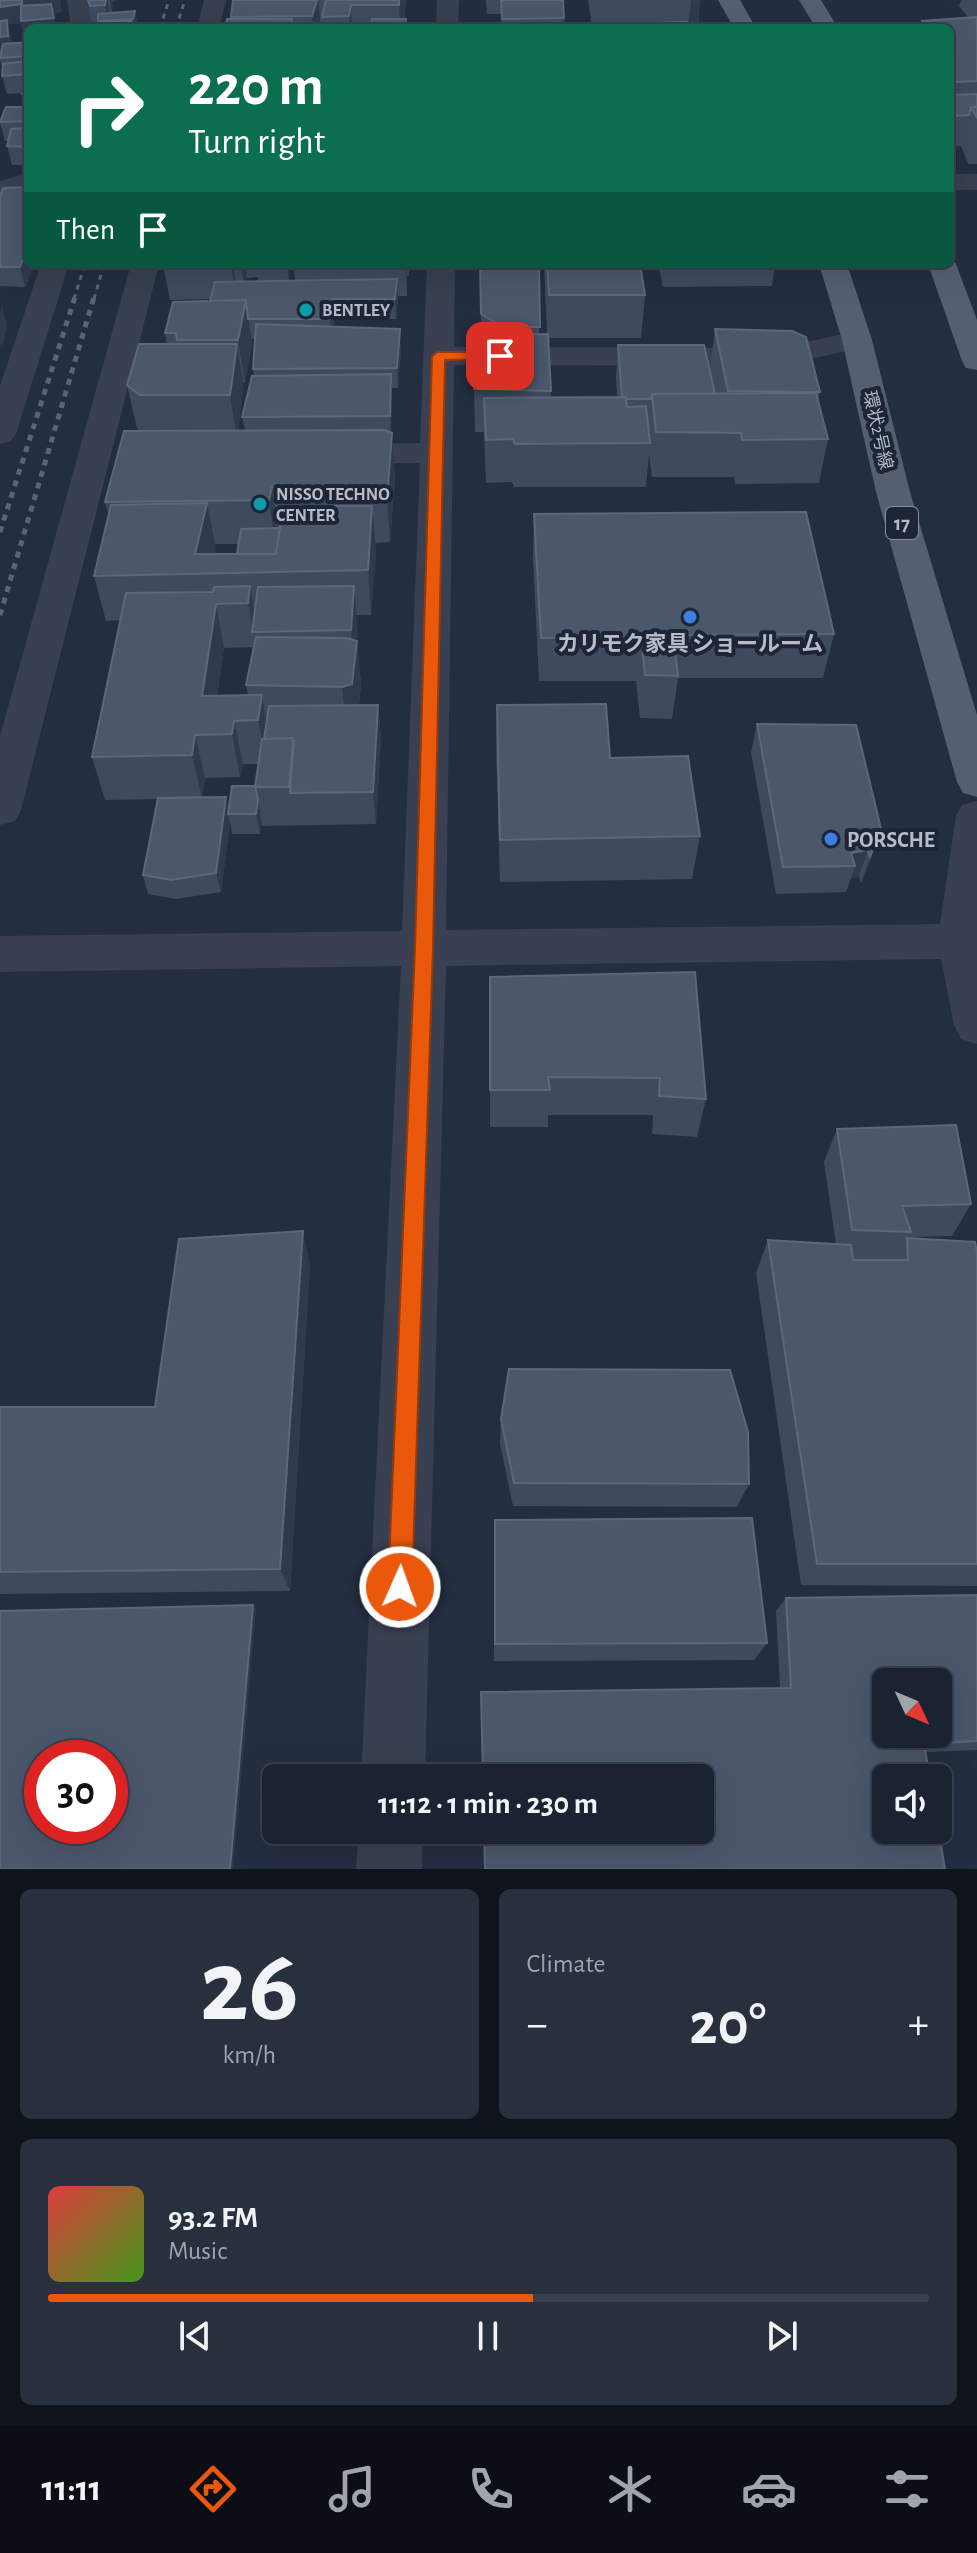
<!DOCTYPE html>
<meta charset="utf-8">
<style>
body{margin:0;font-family:"Alegreya Sans","Noto Sans JP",sans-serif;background:#282f3d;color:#f1f3f6;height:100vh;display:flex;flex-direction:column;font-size:30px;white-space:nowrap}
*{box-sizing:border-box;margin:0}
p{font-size:26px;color:#a0a4ab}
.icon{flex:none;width:44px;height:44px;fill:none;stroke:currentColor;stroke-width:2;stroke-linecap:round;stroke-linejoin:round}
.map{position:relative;height:1869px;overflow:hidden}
.sheet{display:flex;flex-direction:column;gap:20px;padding:20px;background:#0f131b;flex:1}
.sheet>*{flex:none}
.top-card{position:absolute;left:24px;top:24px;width:930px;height:244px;border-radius:12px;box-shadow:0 8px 32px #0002,0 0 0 2px #393f4d;background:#0b6e4f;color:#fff;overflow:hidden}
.needle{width:52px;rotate:134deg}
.controls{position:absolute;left:872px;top:1668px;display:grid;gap:16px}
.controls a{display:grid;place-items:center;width:80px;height:80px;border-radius:12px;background:#1b2231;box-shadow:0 8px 32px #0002,0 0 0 2px #393f4d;font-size:40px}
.speed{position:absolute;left:24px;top:1740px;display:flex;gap:16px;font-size:40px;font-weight:700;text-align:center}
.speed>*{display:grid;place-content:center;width:104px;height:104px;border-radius:50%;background:#1b2231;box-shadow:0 8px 32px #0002,0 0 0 2px #393f4d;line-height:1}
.speed .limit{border:12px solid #d22;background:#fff;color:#111}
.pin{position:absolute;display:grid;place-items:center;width:68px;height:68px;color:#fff;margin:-34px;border-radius:16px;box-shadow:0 4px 12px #0006}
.me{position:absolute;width:88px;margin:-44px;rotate:2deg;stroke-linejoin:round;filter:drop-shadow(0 0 6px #0008)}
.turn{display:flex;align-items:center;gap:28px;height:168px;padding:0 32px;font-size:36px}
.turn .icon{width:104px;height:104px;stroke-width:2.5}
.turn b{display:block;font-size:56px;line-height:68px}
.then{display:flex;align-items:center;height:76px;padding:0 32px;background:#0003;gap:16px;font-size:30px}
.big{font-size:60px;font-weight:600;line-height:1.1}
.sheet .tile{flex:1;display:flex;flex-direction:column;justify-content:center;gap:12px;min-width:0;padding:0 28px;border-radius:12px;background:#282f3d}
.sheet .dial{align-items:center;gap:0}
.dial b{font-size:104px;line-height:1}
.song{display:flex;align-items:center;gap:24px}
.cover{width:96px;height:96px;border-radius:12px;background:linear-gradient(135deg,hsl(0 70% 55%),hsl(100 70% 35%))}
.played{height:8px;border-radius:4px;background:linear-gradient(90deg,#ea580c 55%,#393f4d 55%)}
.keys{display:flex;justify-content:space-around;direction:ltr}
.heat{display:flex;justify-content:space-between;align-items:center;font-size:44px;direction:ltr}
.sheet .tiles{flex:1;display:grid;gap:20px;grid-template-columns:1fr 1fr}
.tile:last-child{grid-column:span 2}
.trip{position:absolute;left:262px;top:1764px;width:452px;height:80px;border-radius:12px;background:#1b2231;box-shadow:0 8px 32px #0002,0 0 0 2px #393f4d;font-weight:600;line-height:80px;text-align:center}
.menu{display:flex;height:128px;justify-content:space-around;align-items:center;background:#0b0e14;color:#a0a4ab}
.menu .icon{width:56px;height:56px}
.menu .current{color:#ea580c}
.menu b{font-size:36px;color:#f1f3f6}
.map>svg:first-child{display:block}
</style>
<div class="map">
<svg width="977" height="1869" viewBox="0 0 977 1869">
<rect width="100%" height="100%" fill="#242e41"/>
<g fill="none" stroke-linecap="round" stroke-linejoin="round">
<!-- street -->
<path fill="#384051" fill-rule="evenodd" d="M67,0H89L93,28H71Z
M204,0H226L219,28H197Z
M437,0H459L458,28H436Z
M28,173V190L0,198V181Z
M950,174H977V190H950Z
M41,264H69L16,434L11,441L0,444V386Z
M131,264H159L21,810L15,821L0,825V736Z
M427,264H455L454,347L779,348L857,331L868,334L872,340L868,346L779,366L454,365L446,930L940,924L956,816L962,805L977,801V1044L961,1039L954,1025L941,959L446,966L425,1778H361L401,966L0,972V936L402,931L420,463L335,464L323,461L319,454L323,447L335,444L420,443Z
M359,1830H423L422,1869H356Z"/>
<!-- primary -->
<path fill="#565f71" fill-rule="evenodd" d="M718,0H740L756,28H734Z
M799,0H821L838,28H816Z
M950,257L956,264L977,320V370L966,368L962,361L928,264H950Z
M819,264H847L872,340L910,492L977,715V797L963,793L957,782L876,492L842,340Z"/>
<!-- rail-far1 -->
<path stroke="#5a6478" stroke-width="3" stroke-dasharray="5 5" stroke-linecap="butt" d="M160,28L169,0
M176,28L185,0
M74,299L85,264
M94,299L104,264"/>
<!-- rail -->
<path stroke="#5a6478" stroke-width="5" stroke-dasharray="6 6" stroke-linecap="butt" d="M0,532L75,297
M0,615L94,297"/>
</g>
<!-- wall -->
<path fill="#3e4b5f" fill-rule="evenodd" d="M0,0H60L62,12L53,13L25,39L21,23L8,24L12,44L28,42V165H12L7,146L8,141H5L0,122L25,107L23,93L7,94L2,76L3,70L0,60Z
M88,0H116L113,1L112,12H110V13L135,11L138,28H97V24H93L91,19Z
M233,0H406L404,19H406V28H225L231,19Z
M486,0H563L564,27L592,26L588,0H700L698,25L709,28H482L501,26V14H487Z
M961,0H977V164H968L961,146L950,147V28H921L922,21L968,17L959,6Z
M0,197L28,264H34L25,287L0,286Z
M163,264H290L289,281H295L293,264H409V276H407V296H398L396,319H334L333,327L401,349L398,388H392L391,433L395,477L390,542L375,543L376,551L371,615H356L357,641L361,685L359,705H378L381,738L376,824L262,826L261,819L260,834H232L230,822L221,892L176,899L148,894L143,875L158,799L105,800L92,757L120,620L106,621L94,576L109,515L105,502L140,431L137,428L127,385L167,344L165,333L210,301V299L170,300ZM258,277V281H247V278ZM251,339H255L253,369L254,376L242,417L245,430H238L243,383H245L252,343ZM215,544H239L237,554H214ZM254,647L246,685L248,695L217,696L224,648ZM243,764H259L255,786L229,808L202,797L205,778L240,777Z
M480,264H539V334H547L544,264H640L645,295L641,338H548L551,398L617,397L616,378L618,345L710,369L715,329L820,392L818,402L828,439L819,483L735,484L734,477H652L649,454L646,487H514L512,482L486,483L484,432H475L474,389L504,342L505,338H503L481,324Z
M658,264H775L772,286L663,287Z
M534,514L834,634L823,678H678L672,719L640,718L636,681H539L533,558Z
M497,705L610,758L700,836L692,879L500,882L496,749Z
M757,724L872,856L861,883L859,876L851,878L846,892L776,894L751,752Z
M490,977L706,1099L697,1137L652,1134L653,1115H548V1127H490Z
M837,1129L971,1204L952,1236L908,1237L907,1238L977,1252V1586L801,1585L756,1273L768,1240L836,1244L824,1162Z
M310,1264L290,1591L0,1594V1407H155Z
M501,1419L749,1484L737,1507L513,1506L500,1444Z
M495,1520L767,1643L754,1660L494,1661Z
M977,1595V1750L925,1752L780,1688L776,1611L786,1598Z"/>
<!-- shaded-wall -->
<path fill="#2e3a4e" d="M22,0H60L62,12L26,16L54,18L56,28H28V39H25L21,23L8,24L11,38L12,54L0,56V7Z
M106,0H108L110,14L108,20L105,5Z
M110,0H113L112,12Z
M317,0H318L321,28H313L312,16Z
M399,0H406L402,28H400Z
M691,0H700L697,28H688Z
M351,5L352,28H350L349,16Z
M135,11L138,28H135L133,19Z
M28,246V264H34L25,287L20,267Z
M231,264H233L237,293L236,299Z
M241,264H245L247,278L245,293Z
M287,264H290L289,282Z
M406,264H407V296Z
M397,279L398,299L396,319L395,299Z
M332,299L334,319L332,338L330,319Z
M246,300L252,343L245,383L238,340Z
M2,305L7,325L2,348L0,342V312Z
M400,329L401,349L398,388L397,368Z
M237,344L244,387L237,439L230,395Z
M391,374L392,394L391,436L390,416Z
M392,433L395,477L390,542L387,499Z
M272,487L278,530L275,543L269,500Z
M207,503L216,548L210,574L195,554Z
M372,506L376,551L371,615L368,570Z
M250,586L258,631L253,632L248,603Z
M354,586L358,630L357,644V641L361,685L356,726L347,730L342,687L354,664L351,630Z
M216,604L224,648L212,734L202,696Z
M262,695L269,739L266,763L258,720Z
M378,705L381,738L376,824L373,792Z
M234,721L243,764L240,777L232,734Z
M195,735L205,778L202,798L192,755Z
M226,797L230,814H228L230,822L221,892L216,873Z
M258,800L261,819L260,834L256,814Z
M881,829L872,856L861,883L870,857Z
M868,850L859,876L851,878L855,866L851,853Z
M303,1231L310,1264L290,1591L280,1569Z
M253,1605L256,1610L233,1869H230Z"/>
<!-- building -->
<path fill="#4b576b" stroke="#5b677a" stroke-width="2" fill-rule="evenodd" d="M0,0H22V4L0,7Z
M88,0H106L105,5L90,6Z
M233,0H317L312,16L231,17Z
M326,0H399V5H351L349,16L322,17Z
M501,0H563L564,18L502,19Z
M51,4L54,18L21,21V6Z
M135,11L133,19L98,21V14Z
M977,17V81L956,82L950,71V28H926L922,21Z
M227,19H292L290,28H225Z
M372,19H406L405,28H301V26H371Z
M7,20L8,36L0,37V21Z
M131,21V28H97V23Z
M686,22L709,28H621L625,24Z
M482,26H536V28H482Z
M613,26V28H545V27Z
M28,42V56L0,58L3,44Z
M28,61V74L2,76L3,64Z
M28,85V95L22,94Z
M977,94V107H971L969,115L957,116L950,104V95Z
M6,107H28V121L0,122Z
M971,107H977V118Z
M28,128V147L7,146L11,129Z
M28,187V246L20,267H0V197L3,188Z
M480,264H539L540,327H503L481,314Z
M547,264H640L645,295H549Z
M397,279L395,299H332L330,319H248L246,300L210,301L215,282Z
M246,300L238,340H177L176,333H165L173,302Z
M256,324L400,329L397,368L253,369Z
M715,329L792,331L806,337L820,392L728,391Z
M548,334L551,391L474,389L477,343L504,342L506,335Z
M139,344H237L230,395H140L127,385Z
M618,345H704L715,394H652L651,399H626V397H622Z
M391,374L390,416L242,417L252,376Z
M816,393L828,439L742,440L741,433L656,432L652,394Z
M626,397L627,407L646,406L650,443L515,444L513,439L486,440L484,398Z
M384,430L392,433L387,499L276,500L279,487H272L269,500L105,502L124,431Z
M207,503L195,554H276L283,506H372L368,570L94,576L111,505Z
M806,512L834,634L673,635L678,676L645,675L641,638H541L534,514Z
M280,528L276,554H237L241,529Z
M250,586L248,603L216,604L202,696L262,695L258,720L234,721L232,734L195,735L192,755L92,757L126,593L213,592L214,587Z
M354,586L351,630L252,632L258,587Z
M256,637L346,638L357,641L352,684L342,687L246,685Z
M606,704L610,758L688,756L700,836L500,840L497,705Z
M378,705L373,792L290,793L294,744L293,738L264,739L269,706Z
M757,724L856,725L881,829L870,857L868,850L851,853L855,866L783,867Z
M293,738L289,787H255L262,739Z
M232,786H255L258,800L256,814H228Z
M226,797L216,873L171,880L143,875L158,798Z
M695,972L706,1099L659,1096L660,1078L548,1077L550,1090H490V977Z
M956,1125L971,1204L902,1206L911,1232L852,1230L837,1129Z
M303,1231L280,1569L0,1572V1407H155L179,1239Z
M907,1238L975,1242L977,1252V1564H817L768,1240L851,1245L853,1260H908Z
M509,1369L730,1370L748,1432L749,1484L514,1483L501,1419Z
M752,1518L767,1643L495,1644V1520Z
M977,1595V1741L924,1744L930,1778H886V1830H938V1828L945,1869H485L484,1830H700V1778H483L481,1692L791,1688L786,1598ZM886,1682H938V1734H886Z
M253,1605L230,1869H0V1611ZM42,1758H110V1826H42Z"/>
<!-- route -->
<path fill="#ea580c" stroke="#983908" stroke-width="2" d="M500,352L507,356L505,359L445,360L433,948L412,1587L409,1595L400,1599L391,1595L388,1587L415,948L432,356L438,352Z"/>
<!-- markers -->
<g fill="#0f9aa8" stroke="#1d2536" stroke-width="3">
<circle cx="306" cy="310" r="8"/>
<circle cx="260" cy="504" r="8"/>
</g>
<g fill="#3f7fe0" stroke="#1d2536" stroke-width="3">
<circle cx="690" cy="617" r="8"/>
<circle cx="831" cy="839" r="8"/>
</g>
<g text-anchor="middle" stroke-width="8" stroke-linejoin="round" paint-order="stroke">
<!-- far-poi labels -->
<g font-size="18" font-weight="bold" fill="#b4bccb" stroke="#1d2536" text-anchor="start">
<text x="322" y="316">BENTLEY</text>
<text x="276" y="500">NISSO TECHNO<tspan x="276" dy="21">CENTER</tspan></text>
</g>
<!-- far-street labels -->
<g font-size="18" fill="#b4bccb" stroke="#1d2536">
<text transform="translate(878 430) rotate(77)" y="6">環状2号線</text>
</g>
<!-- shield labels -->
<rect fill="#1d2536" stroke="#878f9e" stroke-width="2" x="886" y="507" width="32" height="32" rx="6"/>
<g font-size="20" font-weight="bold" fill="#b4bccb">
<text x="902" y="530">17</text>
</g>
<!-- poi labels -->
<g font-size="22" font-weight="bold" fill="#b4bccb" stroke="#1d2536">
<text x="690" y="651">カリモク家具 ショールーム</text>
<text x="847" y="847" text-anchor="start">PORSCHE</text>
</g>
</g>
</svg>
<div class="controls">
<a><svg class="needle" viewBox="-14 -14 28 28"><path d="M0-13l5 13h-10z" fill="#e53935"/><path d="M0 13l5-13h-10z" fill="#a0a4ab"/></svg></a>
<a><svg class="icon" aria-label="sound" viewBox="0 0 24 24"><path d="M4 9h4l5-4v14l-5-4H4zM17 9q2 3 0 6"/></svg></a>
</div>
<div class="speed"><div class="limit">30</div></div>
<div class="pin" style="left:500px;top:356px;background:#d93025"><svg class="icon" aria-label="arrive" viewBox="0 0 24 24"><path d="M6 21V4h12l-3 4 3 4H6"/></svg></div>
<svg class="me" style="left:400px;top:1587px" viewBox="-20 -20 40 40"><circle r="17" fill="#ea580c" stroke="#fff" stroke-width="3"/><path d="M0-11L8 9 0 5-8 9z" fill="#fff"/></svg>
<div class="trip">11:12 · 1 min · 230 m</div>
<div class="top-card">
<div class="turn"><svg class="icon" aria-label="right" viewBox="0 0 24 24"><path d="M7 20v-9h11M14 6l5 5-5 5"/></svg><div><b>220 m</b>Turn right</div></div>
<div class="then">Then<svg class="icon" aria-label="arrive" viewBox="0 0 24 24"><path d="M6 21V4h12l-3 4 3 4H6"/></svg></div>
</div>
</div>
<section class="sheet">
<div class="tiles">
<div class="tile dial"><b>26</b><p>km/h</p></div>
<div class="tile"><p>Climate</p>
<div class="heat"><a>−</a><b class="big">20°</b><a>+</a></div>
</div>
<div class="tile">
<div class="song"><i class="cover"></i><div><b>93.2 FM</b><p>Music</p></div></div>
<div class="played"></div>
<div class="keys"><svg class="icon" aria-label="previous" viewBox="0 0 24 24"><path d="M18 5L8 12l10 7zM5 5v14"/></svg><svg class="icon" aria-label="pause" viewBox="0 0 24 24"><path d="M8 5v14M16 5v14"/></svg><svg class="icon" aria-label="next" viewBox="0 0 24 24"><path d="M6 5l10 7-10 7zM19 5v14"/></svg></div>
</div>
</div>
</section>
<nav class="menu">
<b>11:11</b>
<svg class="icon current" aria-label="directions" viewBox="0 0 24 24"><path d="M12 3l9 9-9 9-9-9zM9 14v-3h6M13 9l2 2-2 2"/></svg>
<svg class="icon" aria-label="music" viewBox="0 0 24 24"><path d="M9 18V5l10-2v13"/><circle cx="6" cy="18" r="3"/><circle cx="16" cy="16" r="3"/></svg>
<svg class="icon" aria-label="phone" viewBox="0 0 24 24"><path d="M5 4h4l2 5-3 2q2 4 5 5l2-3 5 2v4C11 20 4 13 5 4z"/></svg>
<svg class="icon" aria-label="climate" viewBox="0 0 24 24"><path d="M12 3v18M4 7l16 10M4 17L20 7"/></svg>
<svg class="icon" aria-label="car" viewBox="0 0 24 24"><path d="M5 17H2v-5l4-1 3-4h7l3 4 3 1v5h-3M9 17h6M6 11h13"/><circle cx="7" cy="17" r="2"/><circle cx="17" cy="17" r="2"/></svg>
<svg class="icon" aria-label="filters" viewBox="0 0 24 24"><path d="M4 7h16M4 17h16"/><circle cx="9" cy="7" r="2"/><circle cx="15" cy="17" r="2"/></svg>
</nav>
